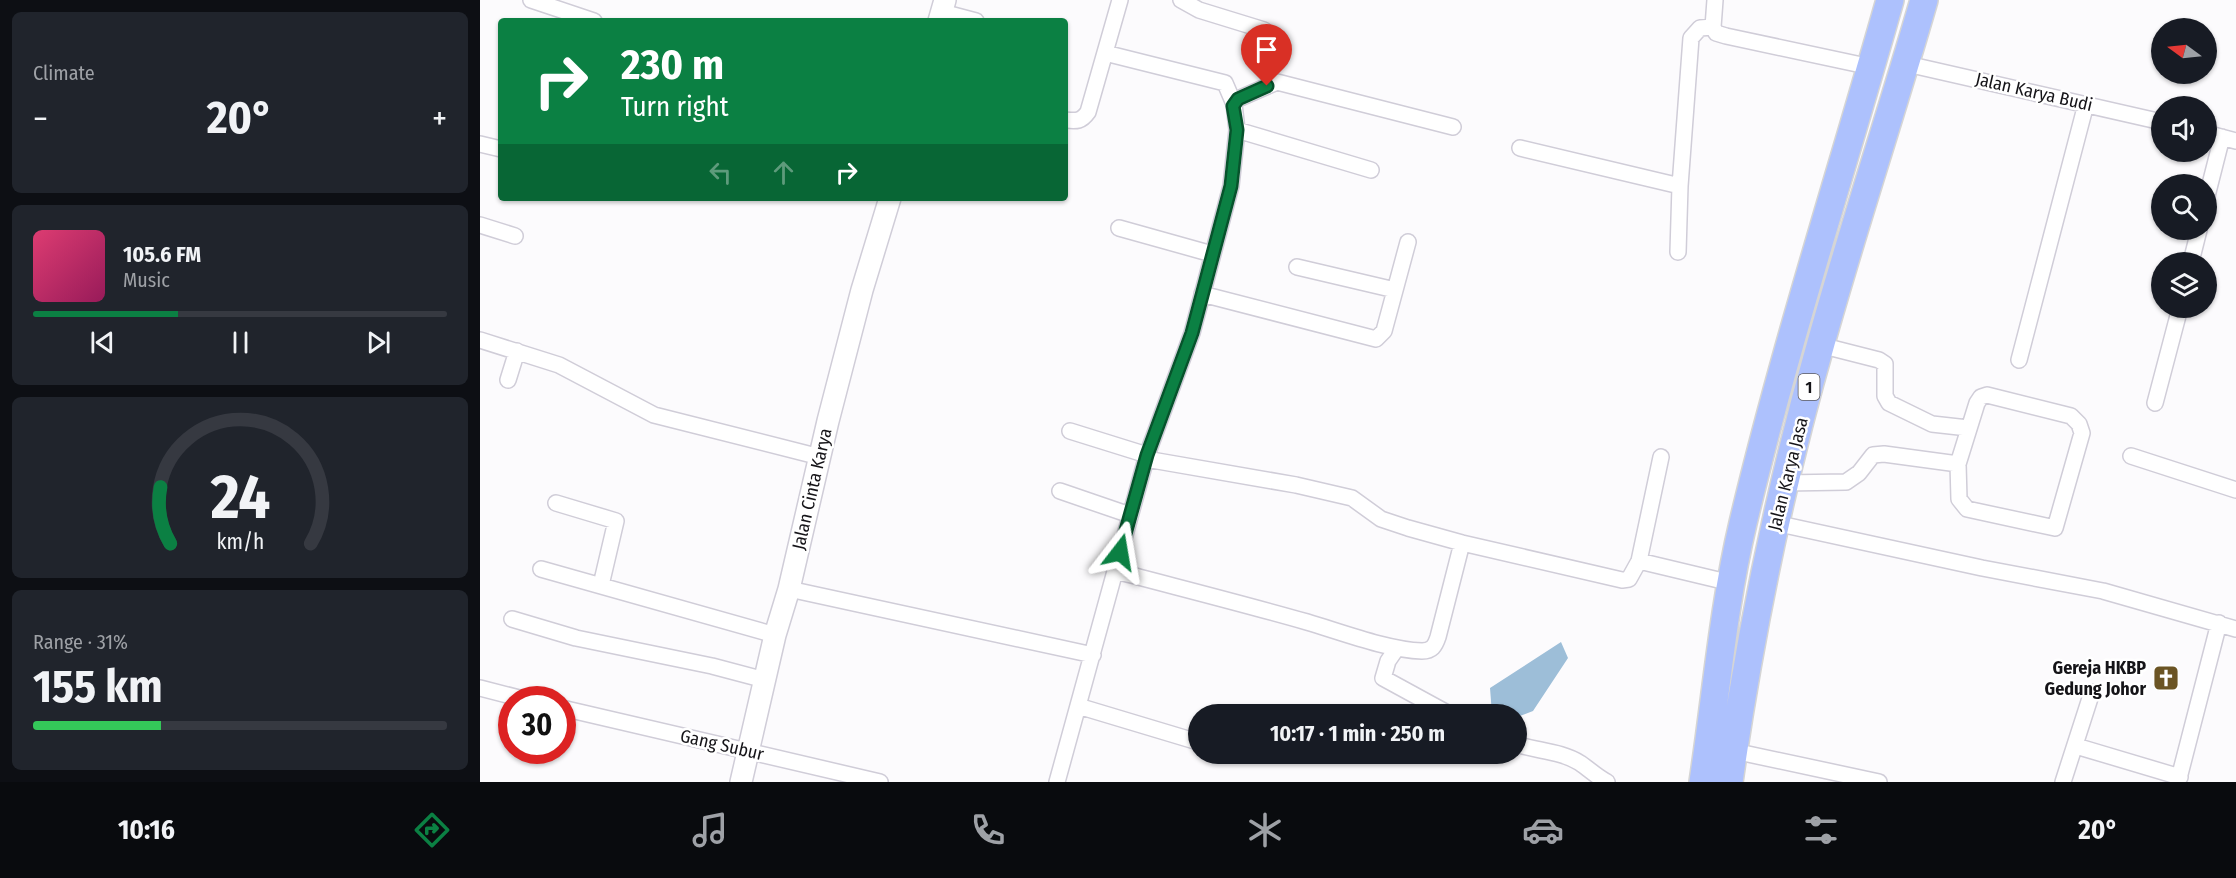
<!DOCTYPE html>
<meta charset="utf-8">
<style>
body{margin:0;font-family:"Fira Sans Condensed",sans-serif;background:#20242c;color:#f1f3f6;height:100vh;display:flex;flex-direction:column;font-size:22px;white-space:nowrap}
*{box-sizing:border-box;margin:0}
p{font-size:20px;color:#9ea1a6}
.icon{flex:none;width:33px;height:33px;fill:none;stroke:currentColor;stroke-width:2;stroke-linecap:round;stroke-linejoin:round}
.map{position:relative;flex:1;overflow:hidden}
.side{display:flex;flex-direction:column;gap:12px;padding:12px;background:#0d0f14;width:480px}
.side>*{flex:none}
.top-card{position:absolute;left:18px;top:18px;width:570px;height:183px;border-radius:6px;box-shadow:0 2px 4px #0004;background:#0b8043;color:#fff;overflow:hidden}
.needle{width:39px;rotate:285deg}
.fabs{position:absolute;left:1671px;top:18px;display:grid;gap:12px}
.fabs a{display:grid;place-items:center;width:66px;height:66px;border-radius:50%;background:#171b24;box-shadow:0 2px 4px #0004;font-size:30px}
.speed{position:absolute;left:18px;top:686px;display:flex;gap:12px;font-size:30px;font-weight:700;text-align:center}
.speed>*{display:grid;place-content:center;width:78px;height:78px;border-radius:50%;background:#171b24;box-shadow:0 2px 4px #0004;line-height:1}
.speed .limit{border:9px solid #d22;background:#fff;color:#111}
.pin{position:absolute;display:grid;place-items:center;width:51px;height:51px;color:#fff;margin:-62px -26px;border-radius:50% 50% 50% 0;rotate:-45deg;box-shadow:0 0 6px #0007}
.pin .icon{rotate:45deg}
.me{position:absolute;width:66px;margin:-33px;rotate:14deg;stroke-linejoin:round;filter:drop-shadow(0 0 4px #0008)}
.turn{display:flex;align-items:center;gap:21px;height:126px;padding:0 24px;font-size:27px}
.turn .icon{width:78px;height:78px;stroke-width:2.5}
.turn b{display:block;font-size:42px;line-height:51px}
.lanes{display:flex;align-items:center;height:57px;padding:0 24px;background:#0003;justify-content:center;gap:30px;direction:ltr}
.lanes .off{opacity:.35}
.big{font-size:45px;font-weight:700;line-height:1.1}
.side .widget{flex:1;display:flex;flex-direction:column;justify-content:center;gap:9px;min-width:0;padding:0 21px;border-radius:9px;background:#20242c}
.side .dial{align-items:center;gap:0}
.dial svg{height:156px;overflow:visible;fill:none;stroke:#363941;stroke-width:7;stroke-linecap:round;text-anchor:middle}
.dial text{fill:#f1f3f6;stroke:none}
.song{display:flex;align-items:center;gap:18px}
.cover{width:72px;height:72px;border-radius:9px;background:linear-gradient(135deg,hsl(340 70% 55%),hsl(330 70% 35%))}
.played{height:6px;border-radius:3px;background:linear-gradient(90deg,#0b8043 35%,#363941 35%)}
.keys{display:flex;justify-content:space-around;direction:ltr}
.heat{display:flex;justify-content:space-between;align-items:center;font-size:33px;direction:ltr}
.charge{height:9px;border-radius:4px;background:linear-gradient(90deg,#34c759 31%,#363941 0)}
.trip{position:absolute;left:708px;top:704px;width:339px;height:60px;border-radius:30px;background:#171b24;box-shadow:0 2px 4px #0004;font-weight:700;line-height:60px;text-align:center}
.menu{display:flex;height:96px;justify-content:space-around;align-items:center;background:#090b0e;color:#9ea1a6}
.menu .icon{width:42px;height:42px}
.menu .on{color:#0b8043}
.menu b{font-size:27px;color:#f1f3f6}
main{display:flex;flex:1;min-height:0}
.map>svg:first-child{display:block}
</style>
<main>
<section class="side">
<div class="widget"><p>Climate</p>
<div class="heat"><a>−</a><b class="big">20°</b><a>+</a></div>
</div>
<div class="widget">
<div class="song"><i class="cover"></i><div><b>105.6 FM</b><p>Music</p></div></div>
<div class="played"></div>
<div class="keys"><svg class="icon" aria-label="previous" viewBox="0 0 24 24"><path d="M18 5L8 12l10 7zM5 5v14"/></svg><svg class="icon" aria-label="pause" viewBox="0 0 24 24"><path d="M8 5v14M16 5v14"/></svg><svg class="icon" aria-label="next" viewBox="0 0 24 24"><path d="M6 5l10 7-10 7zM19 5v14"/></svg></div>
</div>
<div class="widget dial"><svg viewBox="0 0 100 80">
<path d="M14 69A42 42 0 1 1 86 69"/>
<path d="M14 69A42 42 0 0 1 9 40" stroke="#0b8043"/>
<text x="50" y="56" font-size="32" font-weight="700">24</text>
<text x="50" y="72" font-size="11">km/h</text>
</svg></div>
<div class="widget"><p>Range · 31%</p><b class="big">155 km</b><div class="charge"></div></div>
</section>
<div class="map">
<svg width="1756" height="782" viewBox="0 0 1756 782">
<rect width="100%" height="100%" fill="#fcfbfd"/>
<!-- water -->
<path fill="#9dbed8" d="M1081,642L1088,658L1053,711L1037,717L1036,714H1012L1010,688Z"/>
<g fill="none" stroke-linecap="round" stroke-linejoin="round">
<defs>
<path id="street" d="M51,0L114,21
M701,0L719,10L784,30
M462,12L496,21
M1233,27L1236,33L1246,36L1391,67
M625,53L745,83L754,104
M1427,64L1682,122
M585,120C596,121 601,122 608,112L640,0
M757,130L891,170
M1726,133L1756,141
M0,144L21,149
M1040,148L1200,186
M1726,200L1742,137
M0,225L35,236
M639,228L732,254
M1198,252L1200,186L1211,38L1220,28L1233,27L1235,0
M1711,262L1719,230
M817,267L915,290
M722,294L896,339L904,331L928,242
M0,340L79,365L174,415L340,457
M1340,345L1399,360L1405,364V396L1409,403L1452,424L1488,428
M1539,360L1606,104
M28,380L37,351
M1507,395L1591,416L1599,424L1602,433L1575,528L1487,509L1479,499L1478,464L1497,403L1501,397Z
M1675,403L1700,308
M590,431L667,455
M1651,456L1756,490
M666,459L816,485L872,498L901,519L928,528L982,543L1142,580L1149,579L1159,561L1181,457
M1305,483L1366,482L1379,473L1393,455L1404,454L1478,464
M580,491L650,515
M76,503L136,521L121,585
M1295,523L1502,568L1623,591L1756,629
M1159,561L1251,583
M61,569L295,635
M636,571C700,588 764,604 827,622C861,632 908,650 942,651C952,651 955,646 958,637L982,543
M309,589L613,655
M32,619L96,638L232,666L285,680
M917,648L908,661L903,678L969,714
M0,688L43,699
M598,706L718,742
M82,708L400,782
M1036,744C1057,751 1081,751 1100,763C1109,769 1117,777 1127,782
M1596,746L1700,777
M1254,751L1399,782
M577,782L667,455L712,333L751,186L757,130L754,104L758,99L797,82L973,127
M1583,782L1612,692
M1698,782L1739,623"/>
<path id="secondary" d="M459,21L465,0
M261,782L295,635L309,589L348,421L382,290L410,198"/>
<path id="highway" d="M1223,782C1236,696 1243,608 1263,523C1305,346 1361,174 1410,0
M1249,782C1270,634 1300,486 1341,343C1373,228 1411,115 1444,0"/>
</defs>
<!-- street casing -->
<use href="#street" stroke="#d0cdd8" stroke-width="18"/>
<!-- secondary casing -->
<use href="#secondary" stroke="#d0cdd8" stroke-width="24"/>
<!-- highway casing -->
<use href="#highway" stroke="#d5d5d5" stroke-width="30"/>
<!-- street -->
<use href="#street" stroke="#fff" stroke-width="15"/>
<!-- secondary -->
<use href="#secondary" stroke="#fff" stroke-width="21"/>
<!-- highway -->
<use href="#highway" stroke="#adc1fd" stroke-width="27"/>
</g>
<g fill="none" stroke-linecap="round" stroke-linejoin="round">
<defs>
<path id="route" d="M640,552L667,455L712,333L751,186L757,130L753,106L758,99L787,86"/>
</defs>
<!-- route casing -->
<use href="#route" stroke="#07532c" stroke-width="15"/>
<!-- route -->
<use href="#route" stroke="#0b8043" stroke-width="10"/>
</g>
<!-- icons -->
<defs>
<symbol id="church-square" viewBox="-11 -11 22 22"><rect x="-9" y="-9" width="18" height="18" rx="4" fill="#6b5424" stroke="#fff"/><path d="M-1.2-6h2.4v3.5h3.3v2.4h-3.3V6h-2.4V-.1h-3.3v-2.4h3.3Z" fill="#fff"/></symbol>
</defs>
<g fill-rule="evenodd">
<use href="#church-square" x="1671" y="663" width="30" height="30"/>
</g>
<g text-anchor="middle" stroke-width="5" stroke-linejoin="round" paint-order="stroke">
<!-- shield labels -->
<rect fill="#fff" stroke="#5b5a5d" stroke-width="1.5" x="1318.5" y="374" width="21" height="26" rx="4.5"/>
<g font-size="16" font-weight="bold" fill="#151418">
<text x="1329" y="393">1</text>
</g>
<!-- street labels -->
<g font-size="18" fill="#151418" stroke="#fff">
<text transform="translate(1554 92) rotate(13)" y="6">Jalan Karya Budi</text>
<text transform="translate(1308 474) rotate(-76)" y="6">Jalan Karya Jasa</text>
<text transform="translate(332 489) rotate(-77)" y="6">Jalan Cinta Karya</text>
<text transform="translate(242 745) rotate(13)" y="6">Gang Subur</text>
</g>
<!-- poi labels -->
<g font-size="18" font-weight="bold" fill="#151418" stroke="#fff" text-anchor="end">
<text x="1666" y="674">Gereja HKBP<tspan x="1666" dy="21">Gedung Johor</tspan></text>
</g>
</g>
</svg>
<div class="fabs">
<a><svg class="needle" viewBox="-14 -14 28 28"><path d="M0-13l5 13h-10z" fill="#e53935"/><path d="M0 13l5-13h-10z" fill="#9ea1a6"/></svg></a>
<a><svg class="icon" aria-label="sound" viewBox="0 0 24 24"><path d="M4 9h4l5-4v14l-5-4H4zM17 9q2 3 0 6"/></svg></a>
<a><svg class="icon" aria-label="search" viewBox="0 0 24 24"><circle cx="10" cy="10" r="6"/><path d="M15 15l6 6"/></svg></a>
<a><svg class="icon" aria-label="layers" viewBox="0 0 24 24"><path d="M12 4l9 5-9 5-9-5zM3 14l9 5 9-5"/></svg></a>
</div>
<div class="speed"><div class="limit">30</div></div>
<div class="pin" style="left:787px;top:86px;background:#d93025"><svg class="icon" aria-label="arrive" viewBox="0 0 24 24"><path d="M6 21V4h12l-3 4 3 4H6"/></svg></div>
<svg class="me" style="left:640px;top:552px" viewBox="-20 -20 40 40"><path d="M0-17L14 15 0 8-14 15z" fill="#0b8043" stroke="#fff" stroke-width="4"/></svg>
<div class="trip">10:17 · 1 min · 250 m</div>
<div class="top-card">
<div class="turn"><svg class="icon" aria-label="right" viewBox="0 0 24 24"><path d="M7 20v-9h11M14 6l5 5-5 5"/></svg><div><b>230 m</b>Turn right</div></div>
<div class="lanes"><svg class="icon off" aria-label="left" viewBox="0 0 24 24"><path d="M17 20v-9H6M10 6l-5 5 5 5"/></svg><svg class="icon off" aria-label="ahead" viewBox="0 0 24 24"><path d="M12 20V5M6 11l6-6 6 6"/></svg><svg class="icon" aria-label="right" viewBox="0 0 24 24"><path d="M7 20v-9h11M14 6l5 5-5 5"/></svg></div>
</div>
</div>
</main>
<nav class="menu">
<b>10:16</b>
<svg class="icon on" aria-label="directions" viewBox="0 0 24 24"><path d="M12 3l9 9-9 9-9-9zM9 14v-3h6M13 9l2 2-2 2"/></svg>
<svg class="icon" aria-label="music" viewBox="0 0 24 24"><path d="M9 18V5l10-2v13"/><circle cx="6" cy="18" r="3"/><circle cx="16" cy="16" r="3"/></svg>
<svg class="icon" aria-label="phone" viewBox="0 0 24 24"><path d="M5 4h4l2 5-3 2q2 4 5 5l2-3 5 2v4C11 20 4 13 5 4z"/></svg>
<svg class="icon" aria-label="climate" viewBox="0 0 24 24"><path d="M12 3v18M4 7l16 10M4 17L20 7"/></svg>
<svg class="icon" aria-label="car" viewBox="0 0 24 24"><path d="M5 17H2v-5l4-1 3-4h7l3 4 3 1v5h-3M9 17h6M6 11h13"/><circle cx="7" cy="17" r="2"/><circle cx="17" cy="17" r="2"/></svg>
<svg class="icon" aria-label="filters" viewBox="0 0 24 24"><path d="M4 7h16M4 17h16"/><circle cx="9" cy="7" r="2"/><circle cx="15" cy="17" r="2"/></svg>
<b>20°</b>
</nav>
